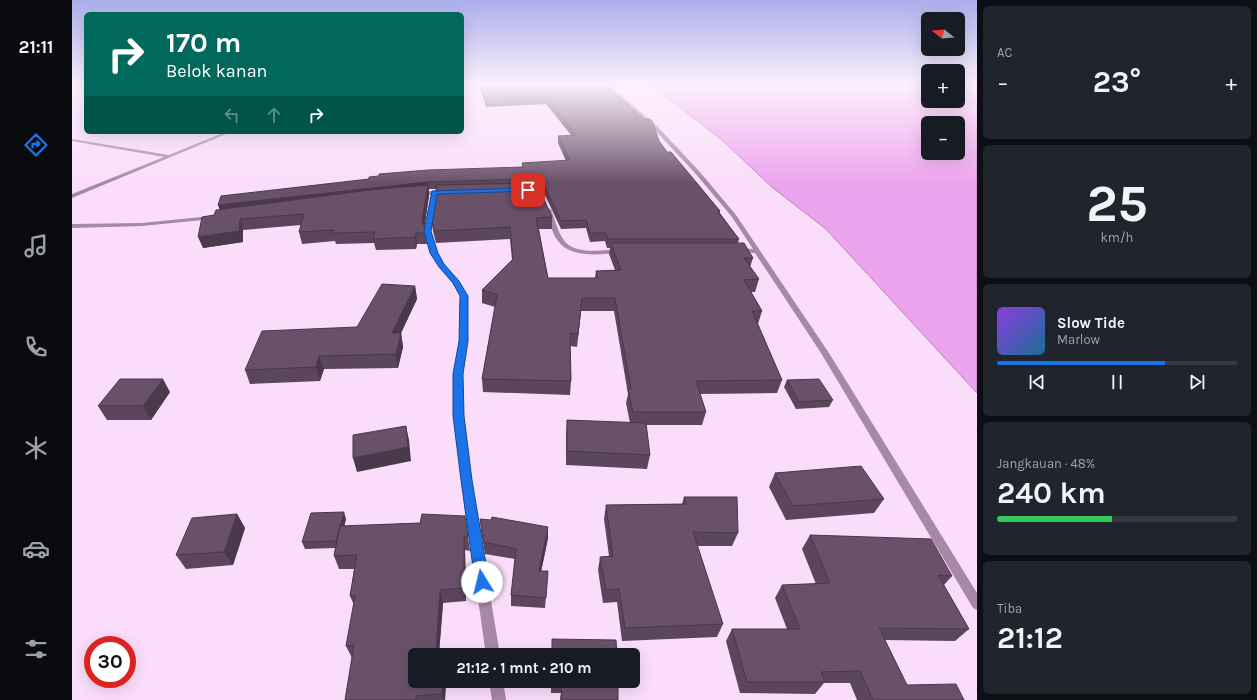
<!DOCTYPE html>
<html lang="id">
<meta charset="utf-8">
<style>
body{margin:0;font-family:Karla,sans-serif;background:#20242c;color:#f1f3f6;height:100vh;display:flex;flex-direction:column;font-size:15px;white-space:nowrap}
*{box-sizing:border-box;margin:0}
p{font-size:13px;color:#9ea1a6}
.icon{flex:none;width:22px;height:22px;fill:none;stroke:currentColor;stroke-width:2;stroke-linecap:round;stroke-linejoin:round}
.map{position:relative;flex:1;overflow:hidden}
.side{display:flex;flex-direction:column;gap:6px;padding:6px;background:#0d0f14;width:280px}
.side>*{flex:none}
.top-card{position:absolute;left:12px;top:12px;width:380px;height:122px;border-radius:6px;box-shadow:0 4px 16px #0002;background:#00695c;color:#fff;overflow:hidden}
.needle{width:26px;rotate:287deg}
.fabs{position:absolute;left:849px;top:12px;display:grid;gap:8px}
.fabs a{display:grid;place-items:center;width:44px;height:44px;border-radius:6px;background:#171b24;box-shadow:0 4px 16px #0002;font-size:20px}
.speed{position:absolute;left:12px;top:636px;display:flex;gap:8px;font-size:20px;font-weight:700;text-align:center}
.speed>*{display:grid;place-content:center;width:52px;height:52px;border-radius:50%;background:#171b24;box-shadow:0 4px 16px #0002;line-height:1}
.speed .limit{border:6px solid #d22;background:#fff;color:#111}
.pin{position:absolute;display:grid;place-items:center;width:34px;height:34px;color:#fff;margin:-17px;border-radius:8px;box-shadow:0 2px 6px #0006}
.me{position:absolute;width:44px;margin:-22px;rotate:351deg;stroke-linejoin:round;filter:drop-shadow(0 0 3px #0008)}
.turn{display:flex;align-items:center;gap:14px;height:84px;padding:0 16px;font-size:18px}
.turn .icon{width:52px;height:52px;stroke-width:2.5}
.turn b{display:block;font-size:28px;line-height:34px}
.lanes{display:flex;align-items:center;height:38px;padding:0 16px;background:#0003;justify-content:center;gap:20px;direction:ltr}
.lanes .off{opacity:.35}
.big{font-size:30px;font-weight:700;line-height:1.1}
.side .tile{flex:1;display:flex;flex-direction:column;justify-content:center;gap:6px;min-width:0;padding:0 14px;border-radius:6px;background:#20242c}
.side .dial{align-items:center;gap:0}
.dial b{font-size:52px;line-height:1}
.song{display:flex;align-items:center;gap:12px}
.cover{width:48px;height:48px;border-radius:6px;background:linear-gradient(135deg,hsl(270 70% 55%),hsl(200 70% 35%))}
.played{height:4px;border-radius:2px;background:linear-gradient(90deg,#1a73e8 70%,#363941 70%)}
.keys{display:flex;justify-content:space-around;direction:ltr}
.heat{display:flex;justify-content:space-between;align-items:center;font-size:22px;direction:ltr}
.charge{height:6px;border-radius:3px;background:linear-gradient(90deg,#34c759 48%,#363941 0)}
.trip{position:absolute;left:336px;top:648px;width:232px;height:40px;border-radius:6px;background:#171b24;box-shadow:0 4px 16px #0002;font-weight:700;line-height:40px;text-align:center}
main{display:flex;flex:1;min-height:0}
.menu{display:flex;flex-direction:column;width:72px;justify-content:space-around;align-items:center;background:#090b0e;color:#9ea1a6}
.menu .icon{width:28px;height:28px}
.menu .current{color:#1a73e8}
.menu b{font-size:18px;color:#f1f3f6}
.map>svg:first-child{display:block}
</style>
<main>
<nav class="menu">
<b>21:11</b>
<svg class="icon current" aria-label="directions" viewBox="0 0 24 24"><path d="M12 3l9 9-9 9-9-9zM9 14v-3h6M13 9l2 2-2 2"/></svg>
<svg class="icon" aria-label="music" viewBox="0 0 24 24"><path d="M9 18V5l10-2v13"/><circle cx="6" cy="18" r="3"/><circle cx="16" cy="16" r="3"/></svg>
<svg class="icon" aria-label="phone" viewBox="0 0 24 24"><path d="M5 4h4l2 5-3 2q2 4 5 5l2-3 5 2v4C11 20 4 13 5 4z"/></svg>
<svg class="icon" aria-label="climate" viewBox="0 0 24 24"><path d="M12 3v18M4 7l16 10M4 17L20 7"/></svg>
<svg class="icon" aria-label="car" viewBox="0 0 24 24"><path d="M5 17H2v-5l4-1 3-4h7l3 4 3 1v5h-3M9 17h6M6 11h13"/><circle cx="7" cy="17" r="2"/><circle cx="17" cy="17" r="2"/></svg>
<svg class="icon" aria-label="filters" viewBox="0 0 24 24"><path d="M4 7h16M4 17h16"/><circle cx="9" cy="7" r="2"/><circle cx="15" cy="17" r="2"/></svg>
</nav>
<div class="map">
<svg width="905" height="700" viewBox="0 0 905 700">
<rect width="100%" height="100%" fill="#faddfa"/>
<!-- water -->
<path fill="#eda4ee" stroke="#b882b9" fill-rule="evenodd" d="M579,85H856V101H886V85H905V393L754,229L701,188L650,140ZM856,123H886V153H856Z"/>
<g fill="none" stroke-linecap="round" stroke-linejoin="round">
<!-- minor -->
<path fill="#a788a7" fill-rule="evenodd" d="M533,85H537L584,125L627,171L664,215L757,353L905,593V610L901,608L749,353L683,253L666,252L663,250L666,248L681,249L660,217L623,173L580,127Z
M153,132H159L0,198V194L92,157L0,141V139L97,155Z
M373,190L375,191V193L365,194L359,231L365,253L372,264L386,282L396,296L395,341L390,374L392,416L399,480L428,655H414L389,480L382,416V374L387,341L388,296L381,284L366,265L359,253L353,231L359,195L347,196L344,194L347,192Z
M474,208L479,209C483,219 485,230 491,239C502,256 531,250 548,249L551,251L548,253C529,254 499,259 486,241C479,232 477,219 473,209Z
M139,216L142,218L141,219L70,226L0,228V224L70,223Z
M417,681H431L434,700H420Z"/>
</g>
<!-- wall -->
<path fill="#5b465b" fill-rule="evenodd" d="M407,85H535L587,141L595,152L648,211V213L667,239L666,243L681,258L678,267L687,279L683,292H679L690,311L686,324L710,380L705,393L628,394L634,412L630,425H574L578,455L575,469L494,465V434L495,420L558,423L554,403L556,394L542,311H509L505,347L498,346L499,381L498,395L411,392L410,379L423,307L410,303V290L440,260L438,239L364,243L361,231L359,219L364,189H357V196L352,227L354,233L355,244H345L344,249L304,250L302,243L264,244L263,241L230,244L227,232L229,225L171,230V242L131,248L142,215L148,209L146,205L450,167V163L494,161L486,143V136L499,135L474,104L414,107ZM467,188L472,193L489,229L514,228L518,242L533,241L535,248H538L537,254L543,270L524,271L523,278H476L467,229H480V217Z
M343,286L345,299L329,333L331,347L326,368L252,369L248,381L178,384L173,370L285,327Z
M715,380L761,400L757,407L724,409L712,387Z
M98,392L79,420H35L26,406Z
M703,473L812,499L802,513L714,520L697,487Z
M612,497L666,533L660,546H625L651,624L645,637L550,641L545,602L531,603L526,570L528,557L537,556L532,519L534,505L610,504Z
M165,514L173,528L161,565L114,569L104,555Z
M274,519L272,526L348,523L396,537L398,551L393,550L394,601L371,603L367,651H372L373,655H343L374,681L373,700H273L280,658L274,646L282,605L278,596L282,569H267L262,556L263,548L233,549L230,542Z
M408,519L476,538L469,571H476L473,608L439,606V595L443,559L413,554L409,531Z
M738,535L880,576L872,585L897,629L883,641L813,640L835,685L892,700H785L778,683H752L743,694L668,693L654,641L660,629H715L703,598L710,585L744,584L730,549Z
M479,681H548V683L546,690V700H488L489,693H479Z"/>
<!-- shaded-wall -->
<path fill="#4a394a" d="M355,182L356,188V185L357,196L352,231L350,220L355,190L149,213L146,205Z
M168,219L171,230V242L131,248L126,237Z
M344,233L345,244L344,249L343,237Z
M343,286L345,299L329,333L331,347L326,368L320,333Z
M510,298L509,311L505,347L506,334Z
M247,356L252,369L248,381L244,367Z
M91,379L98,392L79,420L71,406Z
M334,426L337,440L339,461L285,472L281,458Z
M272,512L274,519L267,548L264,541Z
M165,514L173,528L161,565L152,552Z
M476,527V538L467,582V571Z
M392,536L393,550L394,601L392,588Z
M368,590L371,603L367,655L364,652Z
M371,681H374L373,700H371L370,694Z"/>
<!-- building -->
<path fill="#6a516a" stroke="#4a394a" d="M408,85H535L572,119H578L580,121L587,141L595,152H599L648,211L646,212L667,239H536L534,233H518L514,220L489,221L472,185L467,181L456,179L355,182L146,205L149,196L297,179V177L307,176V174L356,170L451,167L450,163L498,160L486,136L504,135L474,97L413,101Z
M463,183L466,186L480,217L464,218L476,278H526L524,271L549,270L539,243H672L681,258H672L687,279L672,280L690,311H680L710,380L624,381L634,412H561L556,389H559L543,298H510L506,334L498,333L499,381L410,379L425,295L410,290L441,259L438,227L363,231L359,219L365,185Z
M356,185L350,220L354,233H344L343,237L301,239L303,232L261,233L262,230L227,232L232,214L168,219L167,231L126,237L130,217L142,215L144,210L298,190Z
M310,284L343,286L320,333H329L324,354L247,356L244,367L173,370L190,331L285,327Z
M48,379H91L71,406H26Z
M747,379L761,400L727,402L715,380Z
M495,420L574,423L578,455L495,451Z
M334,426L336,447L281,458V435Z
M789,466L812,499L721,506L703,473Z
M612,497H665L666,533L621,532L651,624L553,628L547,589L534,590L528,557L541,556L534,505L614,504Z
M272,512L264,541L230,542L239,513Z
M165,514L152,552L104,555L120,518Z
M350,514L393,516L396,537L392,536V588L368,590L364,652L372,651V655H343V681H371L370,694L344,696V700H273L282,645L274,646L283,596H278L285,555L262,556L268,526L348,523Z
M420,517L476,527L467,571H476L474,598L439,595L444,549L412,542L408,519L419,520Z
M738,535L859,539L880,576L866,575L897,629L807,628L835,685L884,684L892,700H801L788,671L749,672L753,682H675L660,629H728L710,585L758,583Z
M480,639L544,640L545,655H480Z
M484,681H548V683H546V700H489L490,681Z"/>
<!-- sky -->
<linearGradient id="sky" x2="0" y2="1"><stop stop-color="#aaaeea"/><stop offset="0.46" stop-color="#fdf0fd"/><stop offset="1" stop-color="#fdf0fd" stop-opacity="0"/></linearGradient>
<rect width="905" height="183" fill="url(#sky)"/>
<!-- route -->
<path fill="#1a73e8" stroke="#114b97" d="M456,188L459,189V191L365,194L359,231L366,253L372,264L387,281L396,296V341L391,374L392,416L400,480L417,582L415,587L410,589L405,587L403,582L389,480L381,416V374L387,341L388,296L381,283L367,267L358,253L352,231L360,191Z"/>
</svg>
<div class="fabs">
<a><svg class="needle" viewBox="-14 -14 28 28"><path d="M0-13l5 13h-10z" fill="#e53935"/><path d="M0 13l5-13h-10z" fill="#9ea1a6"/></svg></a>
<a>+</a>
<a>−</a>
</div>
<div class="speed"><div class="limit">30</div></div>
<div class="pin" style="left:456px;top:190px;background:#d93025"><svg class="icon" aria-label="arrive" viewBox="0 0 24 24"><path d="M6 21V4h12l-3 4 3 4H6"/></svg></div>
<svg class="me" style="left:410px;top:582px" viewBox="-20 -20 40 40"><circle r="19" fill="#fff"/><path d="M0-13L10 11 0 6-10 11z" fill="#1a73e8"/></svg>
<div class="trip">21:12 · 1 mnt · 210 m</div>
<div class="top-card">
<div class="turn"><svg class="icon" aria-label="right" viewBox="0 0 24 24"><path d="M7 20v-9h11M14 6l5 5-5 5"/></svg><div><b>170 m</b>Belok kanan</div></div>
<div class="lanes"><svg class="icon off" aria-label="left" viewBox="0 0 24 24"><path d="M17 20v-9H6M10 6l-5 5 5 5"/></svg><svg class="icon off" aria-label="ahead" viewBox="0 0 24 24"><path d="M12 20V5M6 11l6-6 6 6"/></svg><svg class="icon" aria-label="right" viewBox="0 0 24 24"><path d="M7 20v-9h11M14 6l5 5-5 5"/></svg></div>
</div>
</div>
<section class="side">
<div class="tile"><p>AC</p>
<div class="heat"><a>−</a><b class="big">23°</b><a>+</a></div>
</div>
<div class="tile dial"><b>25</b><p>km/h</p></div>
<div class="tile">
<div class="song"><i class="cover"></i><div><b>Slow Tide</b><p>Marlow</p></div></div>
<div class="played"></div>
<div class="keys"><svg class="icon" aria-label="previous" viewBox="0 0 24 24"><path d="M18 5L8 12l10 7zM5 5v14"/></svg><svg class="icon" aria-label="pause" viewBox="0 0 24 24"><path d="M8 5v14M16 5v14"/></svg><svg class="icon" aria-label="next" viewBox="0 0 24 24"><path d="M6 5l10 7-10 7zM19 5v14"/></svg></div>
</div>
<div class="tile"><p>Jangkauan · 48%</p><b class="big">240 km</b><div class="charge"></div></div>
<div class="tile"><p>Tiba</p><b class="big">21:12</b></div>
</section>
</main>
